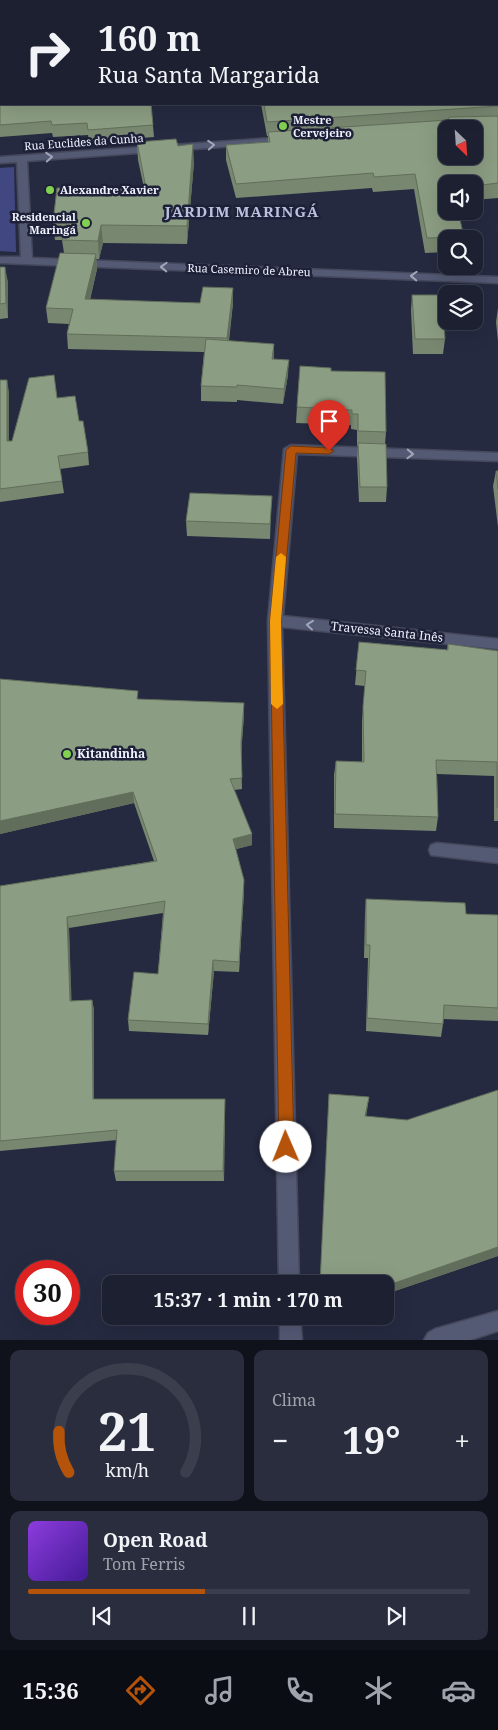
<!DOCTYPE html>
<html lang="pt">
<meta charset="utf-8">
<style>
body{margin:0;font-family:"Noto Serif",serif;background:#292d3d;color:#f1f3f6;height:100vh;display:flex;flex-direction:column;font-size:19px;white-space:nowrap}
*{box-sizing:border-box;margin:0}
p{font-size:16px;color:#a0a3ab}
.icon{flex:none;width:28px;height:28px;fill:none;stroke:currentColor;stroke-width:2;stroke-linecap:round;stroke-linejoin:round}
.map{position:relative;height:1340px;overflow:hidden}
.sheet{display:flex;flex-direction:column;gap:10px;padding:10px;background:#0f121b;flex:1}
.sheet>*{flex:none}
.banner{position:absolute;left:0px;top:0px;width:499px;height:105px;box-shadow:0 5px 20px #0002,0 0 0 1px #3a3e4d;background:#1c2031;color:#f1f3f6;overflow:hidden}
.needle{width:32px;rotate:155deg}
.buttons{position:absolute;left:438px;top:120px;display:grid;gap:10px}
.buttons a{display:grid;place-items:center;width:45px;height:45px;border-radius:10px;background:#1c2031;box-shadow:0 5px 20px #0002,0 0 0 1px #3a3e4d;font-size:25px}
.speed{position:absolute;left:15px;top:1260px;display:flex;gap:10px;font-size:25px;font-weight:700;text-align:center}
.speed>*{display:grid;place-content:center;width:65px;height:65px;border-radius:50%;background:#1c2031;box-shadow:0 5px 20px #0002,0 0 0 1px #3a3e4d;line-height:1}
.speed .limit{border:8px solid #d22;background:#fff;color:#111}
.pin{position:absolute;display:grid;place-items:center;width:42px;height:42px;color:#fff;margin:-51px -21px;border-radius:50% 50% 50% 0;rotate:-45deg;box-shadow:0 0 5px #0007}
.pin .icon{rotate:45deg}
.me{position:absolute;width:55px;margin:-28px;rotate:359deg;stroke-linejoin:round;filter:drop-shadow(0 0 4px #0008)}
.turn{display:flex;align-items:center;gap:18px;height:105px;padding:0 15px;font-size:22px}
.turn .icon{width:65px;height:65px;stroke-width:2.5}
.turn b{display:block;font-size:35px;line-height:42px}
.big{font-size:38px;font-weight:700;line-height:1.1}
.sheet .card{flex:1;display:flex;flex-direction:column;justify-content:center;gap:8px;min-width:0;padding:0 18px;border-radius:10px;background:#292d3d}
.sheet .dial{align-items:center;gap:0}
.dial svg{height:130px;overflow:visible;fill:none;stroke:#3a3e4d;stroke-width:7;stroke-linecap:round;text-anchor:middle}
.dial text{fill:#f1f3f6;stroke:none}
.song{display:flex;align-items:center;gap:15px}
.cover{width:60px;height:60px;border-radius:8px;background:linear-gradient(135deg,hsl(270 70% 55%),hsl(260 70% 35%))}
.played{height:5px;border-radius:2px;background:linear-gradient(90deg,#b45309 40%,#3a3e4d 40%)}
.keys{display:flex;justify-content:space-around;direction:ltr}
.heat{display:flex;justify-content:space-between;align-items:center;font-size:28px;direction:ltr}
.sheet .tiles{flex:1;display:grid;gap:10px;grid-template-columns:1fr 1fr}
.card:last-child{grid-column:span 2}
.trip{position:absolute;left:102px;top:1275px;width:292px;height:50px;border-radius:10px;background:#1c2031;box-shadow:0 5px 20px #0002,0 0 0 1px #3a3e4d;font-weight:700;line-height:50px;text-align:center}
.tab-bar{display:flex;height:80px;justify-content:space-around;align-items:center;background:#0b0d14;color:#a0a3ab}
.tab-bar .icon{width:35px;height:35px}
.tab-bar .active{color:#b45309}
.tab-bar b{font-size:22px;color:#f1f3f6}
.map>svg:first-child{display:block}
</style>
<div class="map">
<svg width="498" height="1340" viewBox="0 0 498 1340">
<rect width="100%" height="100%" fill="#262a41"/>
<!-- green -->
<path fill="#414780" d="M14,167L16,252L0,251V168Z"/>
<g fill="none" stroke-linecap="round" stroke-linejoin="round">
<defs>
<path id="minor" d="M261,0H269V1H261Z
M288,137L293,140L292,142L27,161L32,258L498,277V283L0,263V257H21L17,162L0,163V157Z
M291,445L498,453V461L297,454L283,616L498,639V649L282,627L299,1284H279L268,621L284,449Z
M437,843L498,849V863L431,855L429,850L431,845Z
M498,1311V1331L470,1340H424L428,1333L435,1329Z
M280,1316H300L302,1340H280Z"/>
</defs>
<!-- minor casing -->
<use href="#minor" stroke="#45485b" stroke-width="3"/>
<!-- minor -->
<use href="#minor" fill="#545974" fill-rule="evenodd"/>
</g>
<!-- wall -->
<path fill="#788770" d="M0,0L151,104L154,137L89,142L88,135L53,137L52,133L0,137Z
M491,0H498V11V1H492Z
M498,75V198L474,200V184H446L464,237V239H446V252L425,253L414,189L373,192L372,188L236,198L226,160V145L268,142V136H267L261,104H498Z
M137,142L178,146L194,162L187,244L103,243L99,259H96L97,269L90,300L200,303H233L229,341L274,359L288,375L283,404L237,400V402L201,401V386L204,352L68,349L67,334L69,324L48,323L46,308L64,253L62,240H55L53,222L144,188L138,160Z
M0,267L8,282V318L0,319Z
M412,295L445,339L443,354H413L411,310Z
M498,308V341L496,322Z
M331,371L386,432L385,444L387,487L386,502H359L357,458L358,446H357V430L351,429V425L296,423L297,407Z
M0,380L9,392V441H12L57,398L79,421L88,452L89,465L60,469L64,493L0,502Z
M496,471H498V527L493,486Z
M271,511L270,539L187,536L186,521Z
M359,642L447,650L448,644L498,651V821H494V776L437,774L438,817L436,831L334,828V775L336,761L362,762V721L365,686L355,685Z
M0,679L244,715L241,753L242,789L234,790L252,834V845L236,849L244,891L239,972L214,971L208,1035L129,1031L128,1020L158,974L163,913L69,928L71,1001L92,1000L94,1010V1099H225L224,1181H116L114,1171L117,1140L0,1151V886L154,861L134,803L0,834Z
M366,899L466,914L498,915V1021L443,1019V1024L441,1037L366,1031L368,958H364L365,913Z
M329,1094L369,1097L366,1117L498,1256L386,1294V1284H320Z"/>
<!-- shaded-wall -->
<path fill="#616e5b" d="M193,144L194,162L187,244V226Z
M101,225L103,243L99,259L98,241Z
M96,254L97,269L86,314L85,299Z
M5,267L8,282V318L6,303Z
M233,288V303L227,353V338Z
M274,344V359H272Z
M289,360L288,375L283,404L284,389Z
M7,380L9,392V453L7,441Z
M244,703V715L241,755V743Z
M133,792L134,803L0,834V821Z
M252,834V845L233,850V839Z
M244,880V891L239,972V962Z
M67,917L69,928L72,1012L70,1001Z
M213,960L214,971L208,1035V1024Z
M92,1000L94,1010V1109L93,1099Z
M225,1099V1109L224,1181L223,1171Z
M498,1247V1256L386,1294V1286Z"/>
<!-- building -->
<path fill="#8b9d82" stroke="#616e5b" fill-rule="evenodd" d="M0,0H50L51,1H1V5Z
M292,0H469L470,1H293Z
M1,5V104H151L153,125L88,130L87,123L52,125L51,121L0,125V6Z
M498,74V106L267,122L264,104H498Z
M498,116V183L474,186V184H446V211H458L464,237L427,238L415,174L374,177L373,173L236,184L226,145L270,142L268,132L448,120L449,117ZM446,129H474V156H446Z
M176,139L178,146L193,144L187,226L101,225L98,241L62,240L67,222H53L57,188H146L137,142Z
M60,253L96,254L85,299L200,303L203,287L233,288L227,338L67,334L73,309L46,308Z
M0,267H5L6,303L0,304Z
M412,295H442L445,339H415Z
M206,339L274,344L272,359L289,360L284,389L237,385V387L201,386Z
M300,366L331,368V371L385,372L386,432L358,431V414H352V410L297,407Z
M54,375L57,398L75,396L79,421H83L88,452L58,456L62,481L0,489V380H7V441H12L29,378Z
M358,443L386,444L387,487H360Z
M496,471H498V489Z
M190,493L272,496L270,524L186,521Z
M359,642L448,650V644L498,651V807H497V762L436,760L438,817L335,814L336,761L364,762L363,707L366,671L356,670Z
M0,679L138,691L137,699L244,703L241,743L242,778L230,779L252,834L233,839L244,880L239,962L213,960L208,1024L128,1020L134,972L158,974L165,901L67,917L70,1001L92,1000L93,1099H225L223,1171H114L117,1130L0,1141V886L157,861L133,792L0,821Z
M366,899L465,903L466,914L498,915V1008L444,1005L443,1024L367,1018L370,945H366Z
M498,1090V1247L386,1286V1284H320L329,1094L369,1097L365,1116L407,1120Z"/>
<!-- one-way arrows -->
<defs><path id="oneway-chevron" d="M-2-3.5L2.5 0L-2 3.5" fill="none" stroke-width="1.6" stroke-linecap="round" stroke-linejoin="round" transform="scale(1.25)"/></defs>
<g stroke="#a2a6ba">
<use href="#oneway-chevron" transform="translate(211 145) rotate(-4)"/>
<use href="#oneway-chevron" transform="translate(49 157) rotate(-4)"/>
<use href="#oneway-chevron" transform="translate(164 267) rotate(-178)"/>
<use href="#oneway-chevron" transform="translate(414 276) rotate(-178)"/>
<use href="#oneway-chevron" transform="translate(410 454) rotate(2)"/>
<use href="#oneway-chevron" transform="translate(310 625) rotate(-174)"/>
</g>
<!-- route -->
<path fill="#b45309" stroke="#753606" d="M291,446L329,448L334,451L329,454L296,453L281,621L294,1147L292,1152L286,1154L281,1152L279,1147L270,621L286,450Z"/>
<!-- slow -->
<path fill="#f59e0b" d="M281,553L286,557L281,621L283,704L277,709L271,704L270,621L276,557Z"/>
<!-- markers -->
<g fill="#81d050" stroke="#1d2037" stroke-width="2">
<circle cx="283" cy="126" r="5"/>
<circle cx="50" cy="190" r="5"/>
<circle cx="86" cy="223" r="5"/>
<circle cx="67" cy="754" r="5"/>
</g>
<g text-anchor="middle" stroke-width="5" stroke-linejoin="round" paint-order="stroke">
<!-- far-poi labels -->
<g font-size="11" font-weight="bold" fill="#eff2ff" stroke="#1d2037" text-anchor="start">
<text x="293" y="124">Mestre<tspan x="293" dy="13">Cervejeiro</tspan></text>
<text x="60" y="194">Alexandre Xavier</text>
<text x="76" y="221" text-anchor="end">Residencial<tspan x="76" dy="13">Maringá</tspan></text>
</g>
<!-- far-street labels -->
<g font-size="11" fill="#eff2ff" stroke="#1d2037">
<text transform="translate(84 142) rotate(-4)" y="4">Rua Euclides da Cunha</text>
<text transform="translate(249 270) rotate(2)" y="4">Rua Casemiro de Abreu</text>
</g>
<!-- street labels -->
<g font-size="12" fill="#eff2ff" stroke="#1d2037">
<text transform="translate(387 632) rotate(6)" y="4">Travessa Santa Inês</text>
</g>
<!-- poi labels -->
<g font-size="12" font-weight="bold" fill="#eff2ff" stroke="#1d2037" text-anchor="start">
<text x="77" y="758">Kitandinha</text>
</g>
<!-- far-district labels -->
<g font-size="15" font-weight="bold" letter-spacing="1" fill="#bac0de" stroke="#1d2037">
<text x="242" y="217">JARDIM MARINGÁ</text>
</g>
</g>
</svg>
<div class="buttons">
<a><svg class="needle" viewBox="-14 -14 28 28"><path d="M0-13l5 13h-10z" fill="#e53935"/><path d="M0 13l5-13h-10z" fill="#a0a3ab"/></svg></a>
<a><svg class="icon" aria-label="sound" viewBox="0 0 24 24"><path d="M4 9h4l5-4v14l-5-4H4zM17 9q2 3 0 6"/></svg></a>
<a><svg class="icon" aria-label="search" viewBox="0 0 24 24"><circle cx="10" cy="10" r="6"/><path d="M15 15l6 6"/></svg></a>
<a><svg class="icon" aria-label="layers" viewBox="0 0 24 24"><path d="M12 4l9 5-9 5-9-5zM3 14l9 5 9-5"/></svg></a>
</div>
<div class="speed"><div class="limit">30</div></div>
<div class="pin" style="left:329px;top:451px;background:#d93025"><svg class="icon" aria-label="arrive" viewBox="0 0 24 24"><path d="M6 21V4h12l-3 4 3 4H6"/></svg></div>
<svg class="me" style="left:286px;top:1147px" viewBox="-20 -20 40 40"><circle r="19" fill="#fff"/><path d="M0-13L10 11 0 6-10 11z" fill="#b45309"/></svg>
<div class="trip">15:37 · 1 min · 170 m</div>
<div class="banner">
<div class="turn"><svg class="icon" aria-label="right" viewBox="0 0 24 24"><path d="M7 20v-9h11M14 6l5 5-5 5"/></svg><div><b>160 m</b>Rua Santa Margarida</div></div>
</div>
</div>
<section class="sheet">
<div class="tiles">
<div class="card dial"><svg viewBox="0 0 100 80">
<path d="M14 69A42 42 0 1 1 86 69"/>
<path d="M14 69A42 42 0 0 1 8 44" stroke="#b45309"/>
<text x="50" y="56" font-size="32" font-weight="700">21</text>
<text x="50" y="72" font-size="11">km/h</text>
</svg></div>
<div class="card"><p>Clima</p>
<div class="heat"><a>−</a><b class="big">19°</b><a>+</a></div>
</div>
<div class="card">
<div class="song"><i class="cover"></i><div><b>Open Road</b><p>Tom Ferris</p></div></div>
<div class="played"></div>
<div class="keys"><svg class="icon" aria-label="previous" viewBox="0 0 24 24"><path d="M18 5L8 12l10 7zM5 5v14"/></svg><svg class="icon" aria-label="pause" viewBox="0 0 24 24"><path d="M8 5v14M16 5v14"/></svg><svg class="icon" aria-label="next" viewBox="0 0 24 24"><path d="M6 5l10 7-10 7zM19 5v14"/></svg></div>
</div>
</div>
</section>
<nav class="tab-bar">
<b>15:36</b>
<svg class="icon active" aria-label="directions" viewBox="0 0 24 24"><path d="M12 3l9 9-9 9-9-9zM9 14v-3h6M13 9l2 2-2 2"/></svg>
<svg class="icon" aria-label="music" viewBox="0 0 24 24"><path d="M9 18V5l10-2v13"/><circle cx="6" cy="18" r="3"/><circle cx="16" cy="16" r="3"/></svg>
<svg class="icon" aria-label="phone" viewBox="0 0 24 24"><path d="M5 4h4l2 5-3 2q2 4 5 5l2-3 5 2v4C11 20 4 13 5 4z"/></svg>
<svg class="icon" aria-label="climate" viewBox="0 0 24 24"><path d="M12 3v18M4 7l16 10M4 17L20 7"/></svg>
<svg class="icon" aria-label="car" viewBox="0 0 24 24"><path d="M5 17H2v-5l4-1 3-4h7l3 4 3 1v5h-3M9 17h6M6 11h13"/><circle cx="7" cy="17" r="2"/><circle cx="17" cy="17" r="2"/></svg>
</nav>
